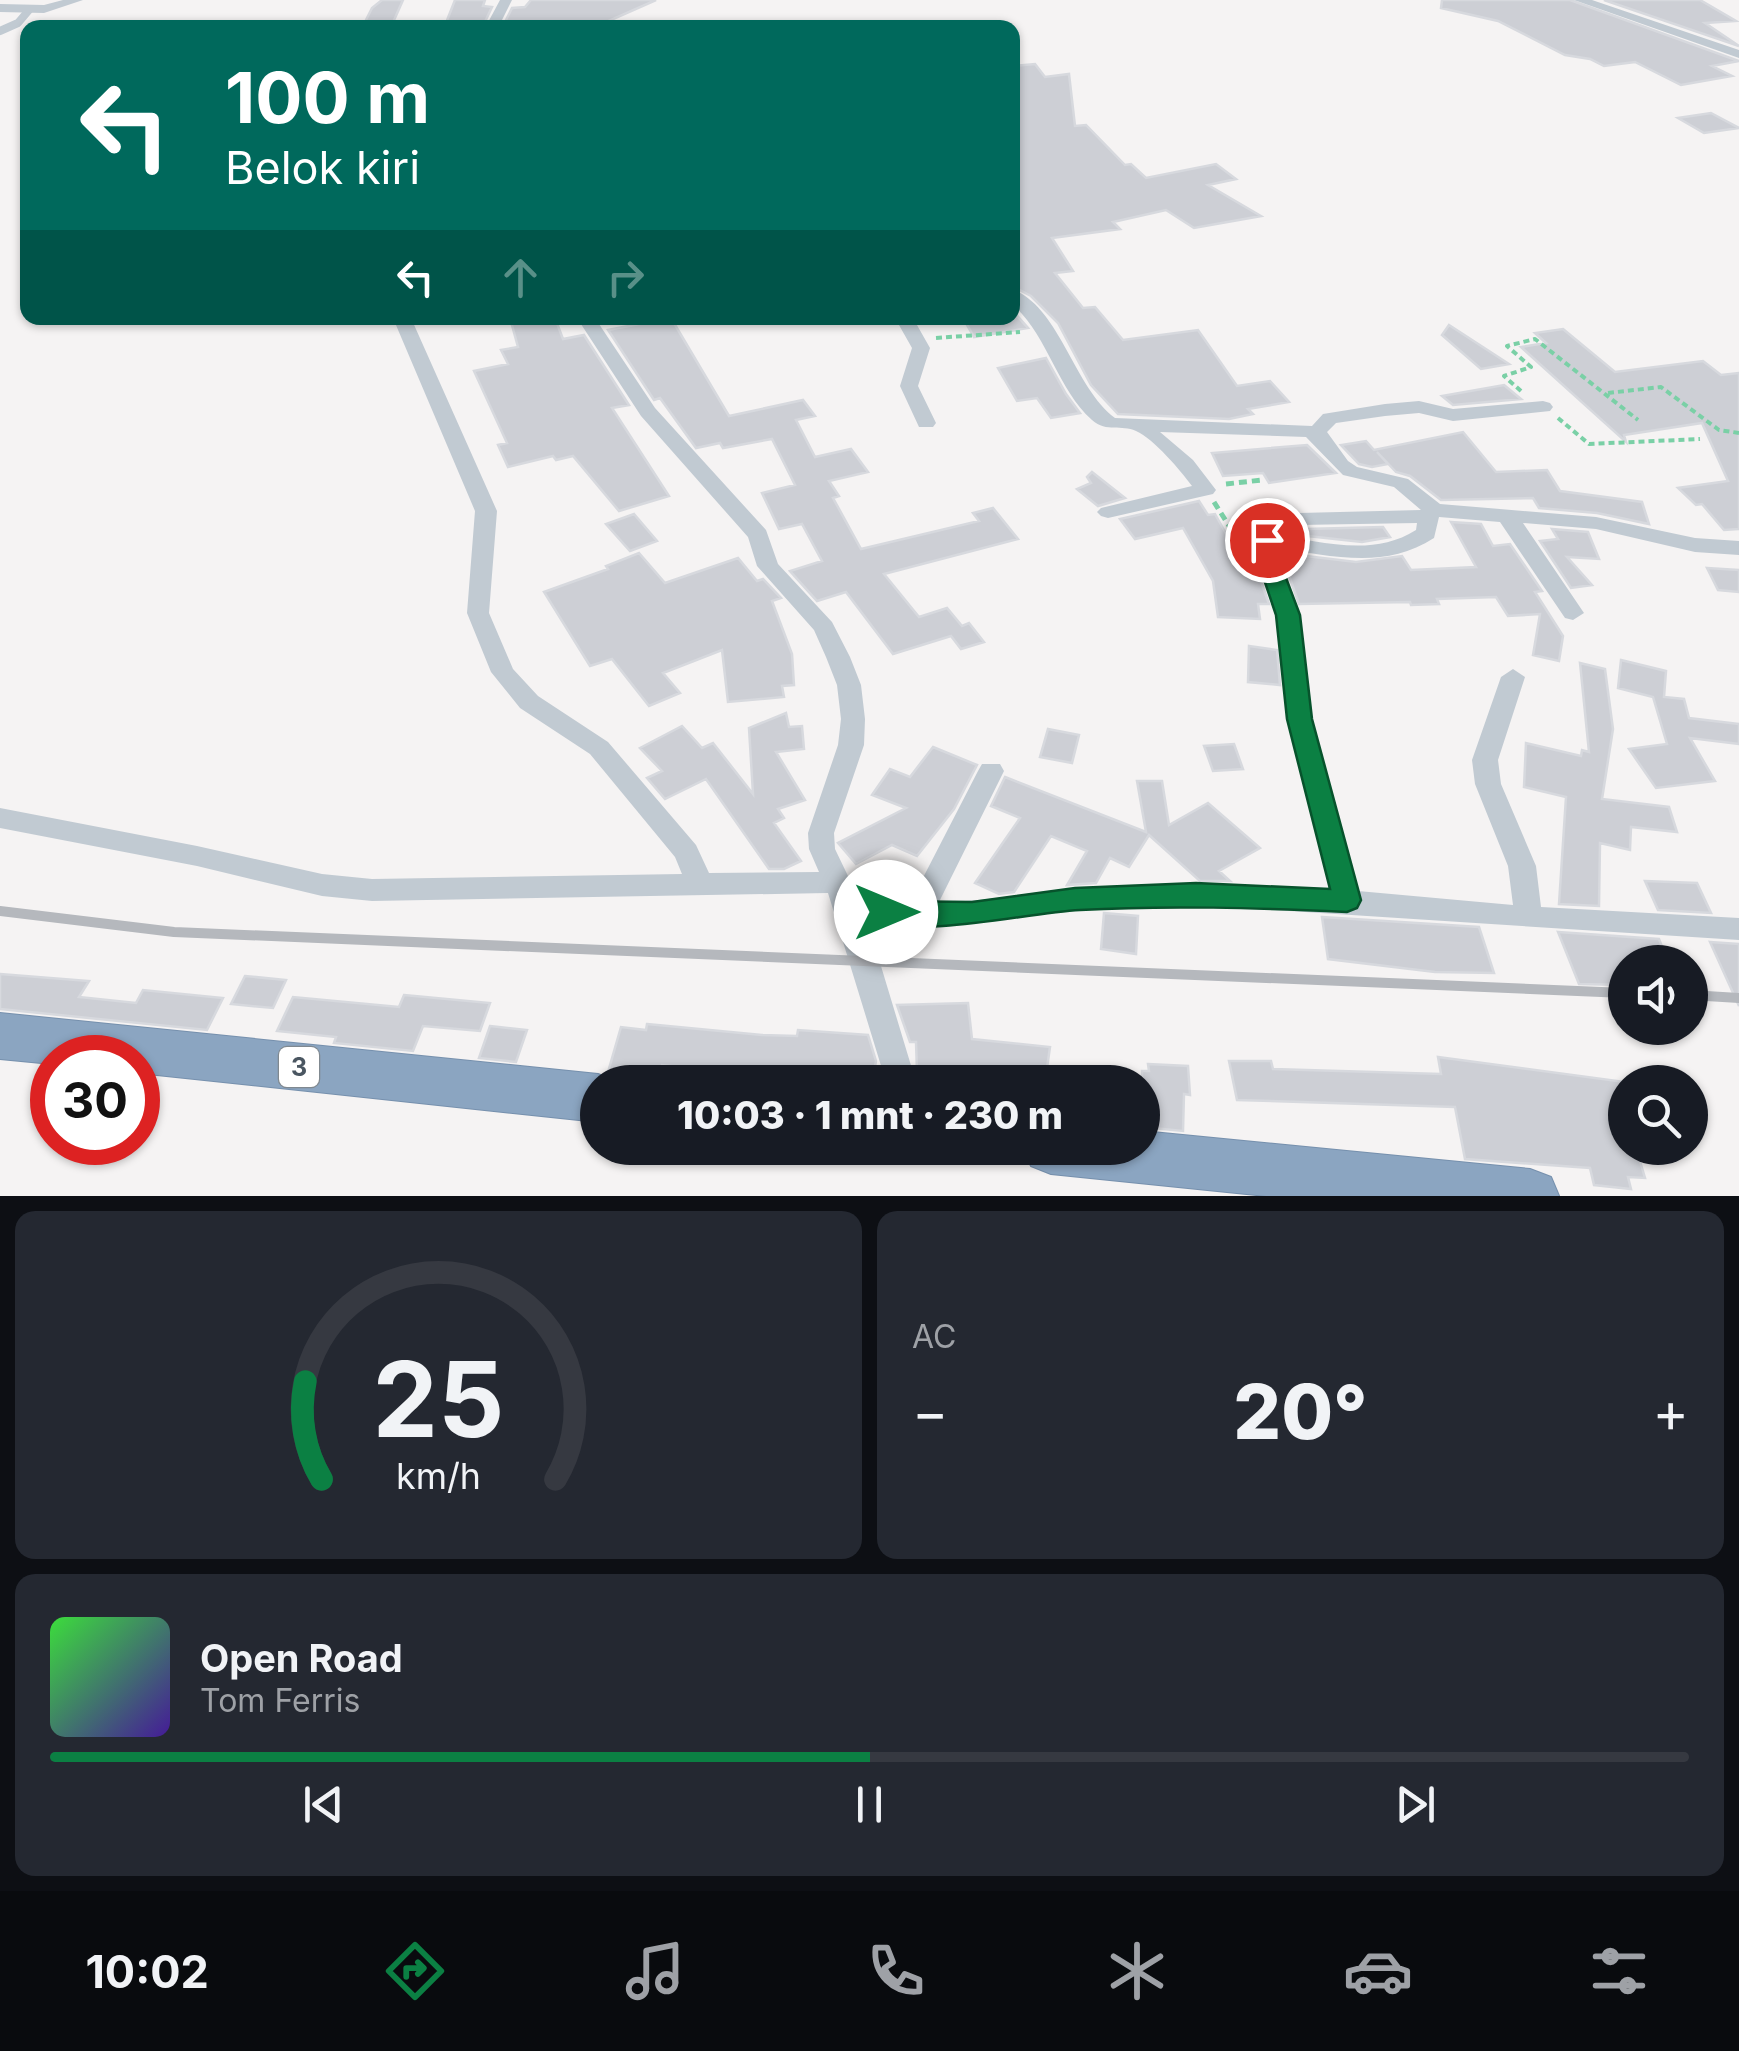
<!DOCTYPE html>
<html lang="id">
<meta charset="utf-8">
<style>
body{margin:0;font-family:Inter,sans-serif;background:#242831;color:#f1f3f6;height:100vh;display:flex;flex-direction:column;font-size:38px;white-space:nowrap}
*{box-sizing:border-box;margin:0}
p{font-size:32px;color:#9ea1a6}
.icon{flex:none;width:55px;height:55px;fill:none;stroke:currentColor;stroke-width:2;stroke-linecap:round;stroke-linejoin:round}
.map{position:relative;height:1196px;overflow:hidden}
.panel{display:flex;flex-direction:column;gap:15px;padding:15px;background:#0d0f14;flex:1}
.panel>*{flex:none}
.hud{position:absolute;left:20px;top:20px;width:1000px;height:305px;border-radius:20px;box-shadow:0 2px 8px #0004;background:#00695c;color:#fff;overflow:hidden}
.buttons{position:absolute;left:1608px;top:945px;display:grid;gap:20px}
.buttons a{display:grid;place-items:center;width:100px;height:100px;border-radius:50%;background:#171b24;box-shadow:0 2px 8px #0004;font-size:50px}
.speed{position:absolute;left:30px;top:1035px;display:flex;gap:20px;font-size:50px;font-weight:700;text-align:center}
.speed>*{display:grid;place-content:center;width:130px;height:130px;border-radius:50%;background:#171b24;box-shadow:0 2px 8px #0004;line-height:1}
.speed .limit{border:15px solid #d22;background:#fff;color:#111}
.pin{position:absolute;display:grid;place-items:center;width:85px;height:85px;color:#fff;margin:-42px;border:5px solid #fff;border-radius:50%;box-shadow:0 2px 10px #0007}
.me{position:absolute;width:110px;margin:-55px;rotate:90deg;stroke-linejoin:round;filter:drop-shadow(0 0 8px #0008)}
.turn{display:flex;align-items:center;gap:35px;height:210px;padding:0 40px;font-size:45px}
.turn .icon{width:130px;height:130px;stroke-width:2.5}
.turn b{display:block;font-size:70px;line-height:85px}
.lanes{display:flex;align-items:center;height:95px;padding:0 40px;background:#0003;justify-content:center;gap:50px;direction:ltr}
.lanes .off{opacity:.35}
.big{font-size:75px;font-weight:800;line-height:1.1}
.panel .tile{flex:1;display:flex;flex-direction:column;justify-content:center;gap:15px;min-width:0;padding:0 35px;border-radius:20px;background:#242831}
.panel .dial{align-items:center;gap:0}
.dial svg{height:260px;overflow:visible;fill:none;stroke:#363941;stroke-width:7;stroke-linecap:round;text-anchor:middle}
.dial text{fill:#f1f3f6;stroke:none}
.song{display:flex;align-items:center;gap:30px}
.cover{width:120px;height:120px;border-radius:15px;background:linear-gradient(135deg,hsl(120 70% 55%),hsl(260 70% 35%))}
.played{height:10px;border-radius:5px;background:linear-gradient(90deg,#0b8043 50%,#363941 50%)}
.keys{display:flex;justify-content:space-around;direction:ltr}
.heat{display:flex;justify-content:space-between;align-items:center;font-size:55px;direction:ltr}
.panel .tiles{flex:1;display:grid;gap:15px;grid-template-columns:1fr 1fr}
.tile:last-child{grid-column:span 2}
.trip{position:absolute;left:580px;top:1065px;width:580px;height:100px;border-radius:50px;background:#171b24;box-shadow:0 2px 8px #0004;font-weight:800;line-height:100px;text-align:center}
.tab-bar{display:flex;height:160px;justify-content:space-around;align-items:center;background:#090b0e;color:#9ea1a6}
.tab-bar .icon{width:70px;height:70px}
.tab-bar .selected{color:#0b8043}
.tab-bar b{font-size:45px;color:#f1f3f6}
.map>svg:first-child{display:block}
</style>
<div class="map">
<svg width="1739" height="1196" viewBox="0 0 1739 1196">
<rect width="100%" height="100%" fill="#f5f3f3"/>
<!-- building -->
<path fill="#cdcfd5" stroke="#d7d9de" stroke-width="2.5" d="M382,0H403L391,27L362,28L372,8Z
M455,0H485L483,6L492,7L482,28H444Z
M531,0H656L593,28L538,22L533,28H502L512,8L525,7Z
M1442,0H1570L1739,61L1712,66L1732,76L1681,85L1635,62L1604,66L1590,59L1565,55L1498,21L1441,8Z
M1604,0H1700L1736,21L1705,23L1739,46Z
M1035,64L1045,77L1069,74L1075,126L1086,125L1125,165L1131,164L1146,178L1216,164L1236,179L1208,185L1261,216L1194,228L1166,210L1113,222L1120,229L1052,238L1073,271L1055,273L1083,308L1095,307L1123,340L1198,330L1237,386L1270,381L1289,402L1248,409L1253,414L1229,419L1118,414L1091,385L1058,323L1031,296L1012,286V66Z
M1711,113L1739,128L1704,133L1678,118Z
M1012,310L1028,328L974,337L963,318H1012Z
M510,318H555L563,339L584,335L629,405L612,408L669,496L619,511L573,456L556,460L553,456L508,467L498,445L507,443L474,371L508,364L501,350L518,347Z
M671,318L729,416L803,400L815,416L796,420L815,457L851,449L868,472L829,481L839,496L833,498L861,549L979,521L973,513L993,508L1018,539L884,574L919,617L947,608L962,626L969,623L984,642L961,649L951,636L893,654L846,592L817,601L790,571L822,561L802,524L779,529L762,493L795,485L772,439L723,448L720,443L696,448L660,398L654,400L608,330Z
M1449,325L1509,364L1481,369L1442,335Z
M1563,329L1615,372L1703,361L1721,375L1739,373V529L1724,530L1702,504L1696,505L1678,488L1728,481L1702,423L1624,435L1626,442L1521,347L1546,343L1535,333Z
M1046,358L1066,394L1080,413L1051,418L1037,398L1017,401L998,368Z
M1504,385L1521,399L1453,405L1442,396Z
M1463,432L1496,472L1547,470L1560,491L1642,502L1649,524L1597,513L1539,508L1533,498L1441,500L1410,476L1396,472L1377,452L1388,464L1372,467L1359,464L1341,445L1366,441L1374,450Z
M1307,445L1336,473L1269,483L1263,473L1223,476L1212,453Z
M1092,472L1125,498L1098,506L1077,489L1091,483L1087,477Z
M1199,501L1208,515L1215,514L1237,553H1251L1269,604H1258L1260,619L1218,617L1213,581L1183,528L1135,539L1120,519Z
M634,514L657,541L630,551L606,524Z
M1451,522L1481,524L1493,546L1510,544L1542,591L1535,592L1563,636L1559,661L1533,655L1540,614L1508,616L1496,597L1437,599L1439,604L1411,605L1410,602L1299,604L1281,553L1356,562L1402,556L1411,570L1476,567Z
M1383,527L1390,537L1362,542L1308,536L1306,529Z
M1552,529L1588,532L1599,559L1567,557L1592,585L1571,588L1540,541L1558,539Z
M639,553L665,583L738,558L757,581L763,579L781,598L772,601L792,654L794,685L782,686L784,697L728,702L722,650L663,673L680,693L649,706L612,659L590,666L544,592L608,569L606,566Z
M1707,568L1739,570V592L1718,590Z
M1249,646L1277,650L1280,685L1248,682Z
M1621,660L1666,671L1664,697L1684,699L1689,718L1739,724V744L1690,738L1715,781L1656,788L1629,749L1667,744L1653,697L1618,688Z
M1580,663L1605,669L1613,729L1602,799L1669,807L1677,832L1631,827L1630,850L1600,843L1599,906L1559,904L1566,797L1524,787L1526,743L1581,756L1582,750L1589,752Z
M786,713L789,727L802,726L804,749L776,752L805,800L778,809L784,818L774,823L801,861L784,869H769L706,779L665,799L647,778L662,771L640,748L682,726L702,748L713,743L753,794L749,728Z
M1048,729L1079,735L1072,763L1040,757Z
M1234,744L1243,769L1213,771L1204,746Z
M933,747L977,765L954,809L917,856L892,845L856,864L838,843L906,808L872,795L890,769L910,777Z
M1005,777L1146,832L1137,781H1162L1169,825L1208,803L1260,848L1219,871L1230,881H1200L1149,835L1129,867L1110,858L1096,883L1067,885L1087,851L1051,836L1014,892L999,894L975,883L1020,818L991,806Z
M1645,881L1697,883L1711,913L1658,910Z
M1104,913L1138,916L1136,954L1101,949Z
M1322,917L1479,927L1494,973L1435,972L1328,959Z
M1558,932L1659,939L1668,962H1625V985L1579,984Z
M1710,942L1739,944V1006Z
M0,974L89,981L79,997L136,1003L143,990L223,998L207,1030L0,1009Z
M245,976L286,980L273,1008L231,1004Z
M404,995L490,1003L480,1031L423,1026L413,1051L334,1043L336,1037L277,1031L293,997L399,1007Z
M968,1003L972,1039L1050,1047L1045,1082H956L957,1075L917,1072L916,1042H910L897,1005Z
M647,1024L762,1035L797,1036L798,1030L868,1035L876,1061L872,1082H794L795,1076L750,1071L749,1075L662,1065L660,1075L608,1072L621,1027L646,1030Z
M490,1026L527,1030L516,1062L479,1058Z
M1438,1057L1625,1082V1148H1636L1645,1178L1628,1177L1631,1189L1594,1185L1590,1168L1465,1159L1455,1107L1237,1100L1229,1061H1271L1273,1069L1441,1074Z
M1148,1064L1188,1066L1190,1095L1184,1094L1183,1131L1142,1127V1071H1149Z"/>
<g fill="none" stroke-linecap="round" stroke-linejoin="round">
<defs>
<path id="highway" d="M0,1013L598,1074L618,1082H598V1122L138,1073V1058H52V1064L0,1059Z
M1142,1131L1530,1169L1551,1177L1559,1196H1266L1051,1174L1031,1166L1023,1148H1142Z"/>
</defs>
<!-- highway casing -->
<use href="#highway" stroke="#7690ad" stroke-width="2"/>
<!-- path-far1 -->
<path stroke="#7ad0a6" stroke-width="4" stroke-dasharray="6 4" stroke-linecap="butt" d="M936,338L1020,332
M1521,391L1504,376L1531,367L1507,346L1535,339L1638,420
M1608,393L1661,387L1719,430L1739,433
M1558,418L1589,444L1700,439"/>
<!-- path -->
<path stroke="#7ad0a6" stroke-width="5" stroke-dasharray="8 5" stroke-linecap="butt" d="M1226,484L1262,480
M1214,502L1243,548"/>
<!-- lane -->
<path stroke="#c1cad2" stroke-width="8" d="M0,31L18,23L29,10"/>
<!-- street -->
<path fill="#c1cad2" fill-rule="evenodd" d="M63,0H83L44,13L0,12V4L44,5Z
M500,0H512L498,28H485Z
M1574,0H1592L1739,50V58Z
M1012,289C1060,307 1073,386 1115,418L1312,426L1323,414L1385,404L1419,401L1453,409L1543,401L1550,403L1553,407L1550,411L1453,421L1419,413L1385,416L1336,423L1327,432L1348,461L1357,467L1408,479L1440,504L1596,517L1695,538L1739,541V555L1695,552L1596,529L1523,523L1584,613L1573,620L1565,618L1500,522L1439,517L1434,538C1383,571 1331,555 1275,548L1299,615L1311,719L1358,891L1513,905L1508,866L1475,784L1472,760L1501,677L1513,669L1525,677L1498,760L1501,784L1536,866L1541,907L1739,918V940L1196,905L1075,910L972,924L868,923L916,1082H886L828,893L372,901L322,896L197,866L0,828V808L197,846L322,874L372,879L682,874L675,857L590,754L520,708L491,672L467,613L475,511L393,318H411L497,511L489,613L513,669L538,696L608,742L696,845L709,873L819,872L809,849L808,833L838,745L841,719L837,685L826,657L814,630L757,566L748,537L641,416L577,318H595L655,408L766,530L778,564L832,622L850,657L861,685L865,719L864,745L834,833L835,849L860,901H911L978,771L982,764H1000L1004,771L939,902C986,902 1030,892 1077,888C1161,881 1245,885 1330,889L1287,719L1277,615L1252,544L1259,535L1267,533C1317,540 1370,559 1416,530L1417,523L1299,525L1288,519L1299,513L1421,510L1394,487L1343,475L1306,437L1160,432L1193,460L1216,490L1213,494L1108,518L1101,516L1097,512L1101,508L1192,486C1181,471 1154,439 1136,431C1121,424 1107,433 1092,420C1056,387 1048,335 1012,304Z
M895,318H913L930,348L918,386L936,423L933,427H919L900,386L912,348Z"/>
<!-- highway -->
<use href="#highway" fill="#8ba5c1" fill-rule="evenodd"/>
<!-- rail -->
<path stroke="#b5b8bd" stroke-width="10" d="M0,911L174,932L1625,993
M1690,995L1739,998"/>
</g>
<!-- route -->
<path fill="#0b8043" stroke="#07532c" stroke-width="2.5" d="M1267,534L1278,540L1274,546L1300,615L1312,719L1361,900L1357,908L1347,912C1257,908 1169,905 1080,910C1023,913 930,938 876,920L871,912L876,904L886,901L972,902L1075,888L1196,883L1330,889L1287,719L1276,615L1252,544Z"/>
<g text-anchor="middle" stroke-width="8" stroke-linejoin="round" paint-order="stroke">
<!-- shield labels -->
<rect fill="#fff" stroke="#808990" stroke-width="2.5" x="279" y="1047" width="40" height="40" rx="8"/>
<g font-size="25" font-weight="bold" fill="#4a5661">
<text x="299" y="1076">3</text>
</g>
</g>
</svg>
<div class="buttons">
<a><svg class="icon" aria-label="sound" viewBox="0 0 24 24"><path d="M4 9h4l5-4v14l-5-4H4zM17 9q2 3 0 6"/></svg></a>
<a><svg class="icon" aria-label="search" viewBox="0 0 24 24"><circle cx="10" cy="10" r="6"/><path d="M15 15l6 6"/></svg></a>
</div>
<div class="speed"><div class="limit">30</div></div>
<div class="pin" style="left:1267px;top:540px;background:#d93025"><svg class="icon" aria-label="arrive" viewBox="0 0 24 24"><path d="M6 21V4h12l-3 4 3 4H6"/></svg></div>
<svg class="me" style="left:886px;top:912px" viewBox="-20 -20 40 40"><circle r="19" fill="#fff"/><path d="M0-13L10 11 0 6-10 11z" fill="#0b8043"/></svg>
<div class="trip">10:03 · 1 mnt · 230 m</div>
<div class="hud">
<div class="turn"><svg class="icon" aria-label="left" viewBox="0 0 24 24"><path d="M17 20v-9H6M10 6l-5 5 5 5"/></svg><div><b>100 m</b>Belok kiri</div></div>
<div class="lanes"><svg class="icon" aria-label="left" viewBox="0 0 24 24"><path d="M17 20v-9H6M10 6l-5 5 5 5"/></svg><svg class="icon off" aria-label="ahead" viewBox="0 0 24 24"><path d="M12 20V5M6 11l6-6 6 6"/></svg><svg class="icon off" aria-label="right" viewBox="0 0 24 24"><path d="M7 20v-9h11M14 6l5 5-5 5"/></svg></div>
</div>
</div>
<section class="panel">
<div class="tiles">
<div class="tile dial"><svg viewBox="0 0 100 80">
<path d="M14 69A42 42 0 1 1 86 69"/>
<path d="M14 69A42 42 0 0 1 9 39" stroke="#0b8043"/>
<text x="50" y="56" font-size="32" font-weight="700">25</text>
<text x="50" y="72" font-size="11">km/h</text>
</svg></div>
<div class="tile"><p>AC</p>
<div class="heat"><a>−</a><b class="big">20°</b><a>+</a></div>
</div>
<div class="tile">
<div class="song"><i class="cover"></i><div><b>Open Road</b><p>Tom Ferris</p></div></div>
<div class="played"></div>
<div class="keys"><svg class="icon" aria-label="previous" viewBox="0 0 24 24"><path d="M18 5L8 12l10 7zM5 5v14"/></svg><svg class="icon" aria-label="pause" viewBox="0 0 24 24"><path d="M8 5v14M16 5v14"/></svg><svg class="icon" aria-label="next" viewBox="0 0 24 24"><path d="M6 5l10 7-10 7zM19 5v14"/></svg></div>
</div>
</div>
</section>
<nav class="tab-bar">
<b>10:02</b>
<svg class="icon selected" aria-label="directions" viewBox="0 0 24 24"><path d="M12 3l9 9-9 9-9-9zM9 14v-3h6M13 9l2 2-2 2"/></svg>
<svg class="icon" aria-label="music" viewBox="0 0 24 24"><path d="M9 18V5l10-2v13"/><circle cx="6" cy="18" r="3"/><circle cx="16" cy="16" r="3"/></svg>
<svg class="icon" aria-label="phone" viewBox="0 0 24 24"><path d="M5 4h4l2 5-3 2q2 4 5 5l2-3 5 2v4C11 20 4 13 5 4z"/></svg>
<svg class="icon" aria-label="climate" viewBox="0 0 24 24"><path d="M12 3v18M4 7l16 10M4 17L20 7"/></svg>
<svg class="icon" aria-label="car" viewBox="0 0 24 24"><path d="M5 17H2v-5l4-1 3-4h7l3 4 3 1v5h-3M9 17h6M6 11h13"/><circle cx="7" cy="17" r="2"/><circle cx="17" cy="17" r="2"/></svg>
<svg class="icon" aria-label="filters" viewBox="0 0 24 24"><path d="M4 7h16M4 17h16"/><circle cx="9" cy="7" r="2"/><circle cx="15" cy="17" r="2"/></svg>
</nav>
